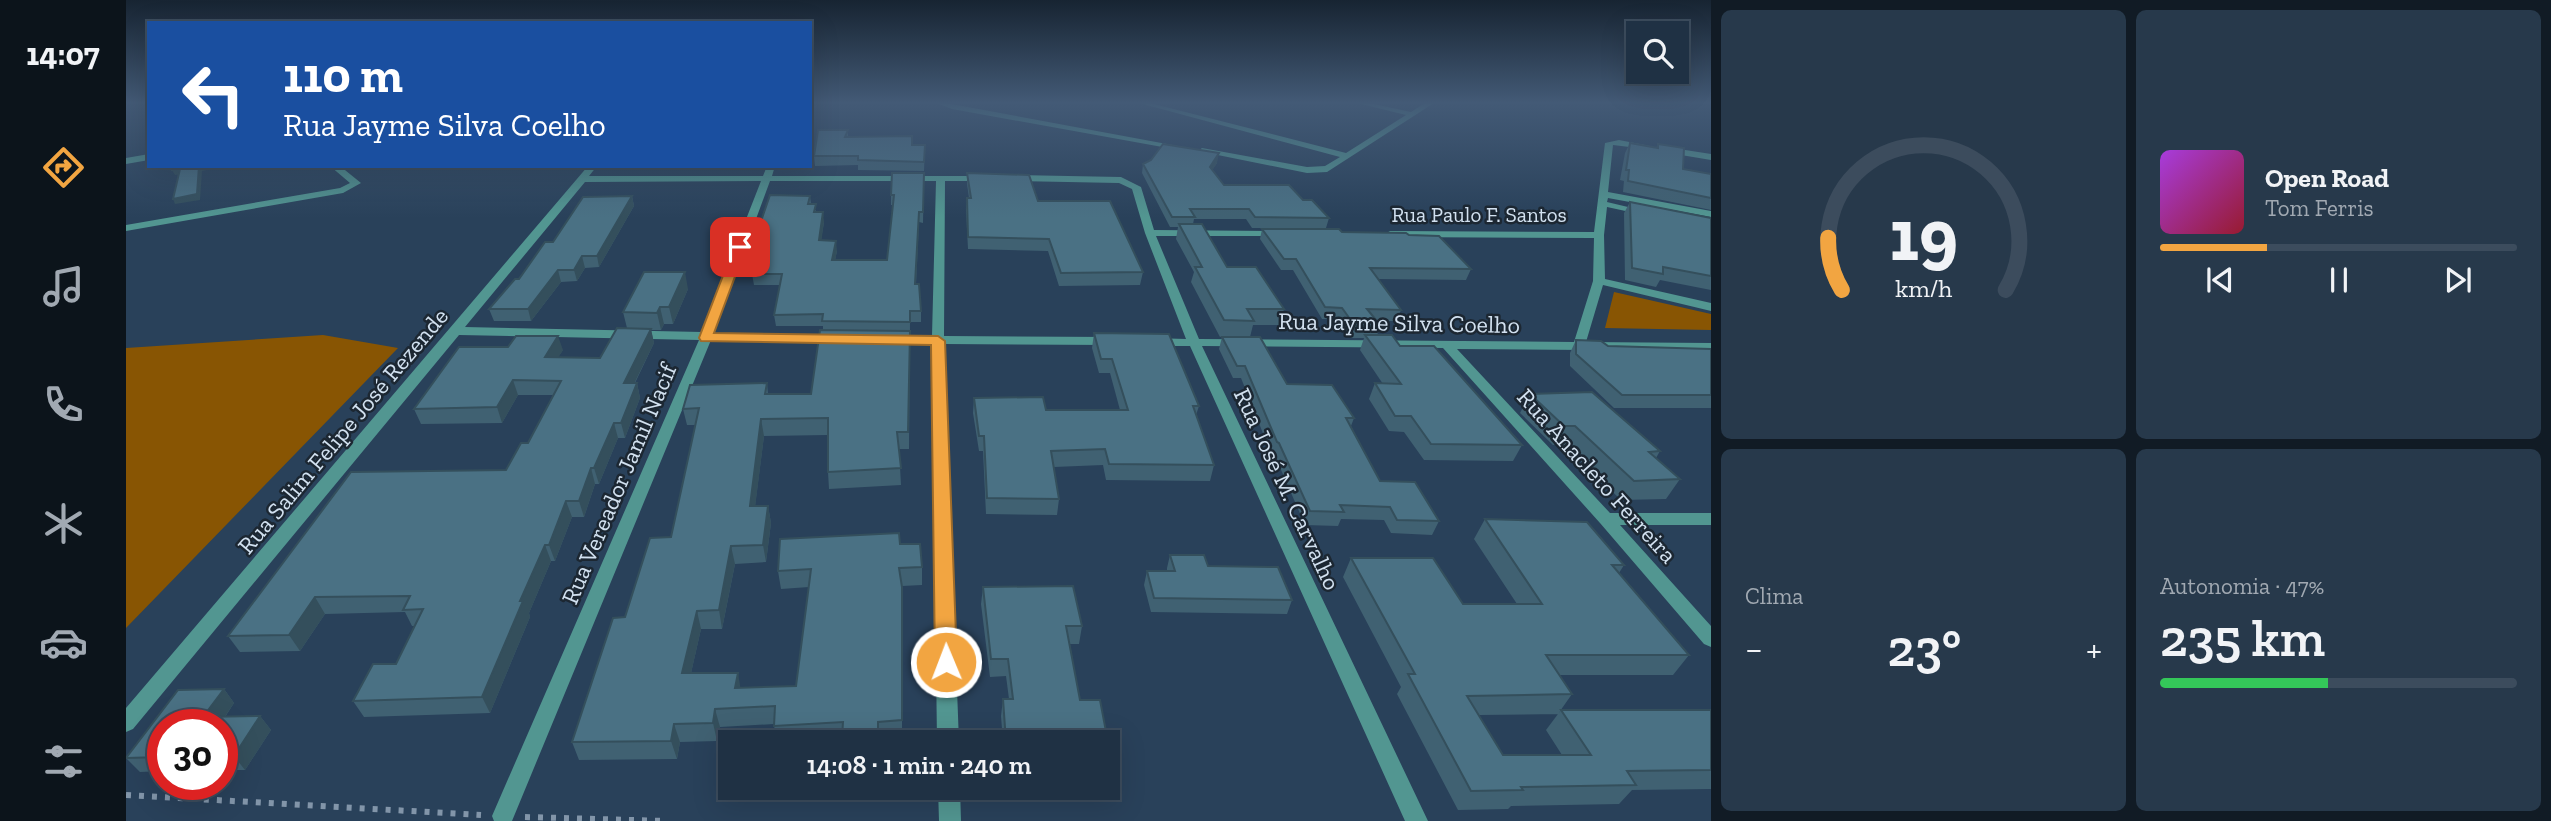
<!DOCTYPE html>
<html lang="pt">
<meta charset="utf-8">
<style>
body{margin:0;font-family:"Zilla Slab",serif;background:#27394b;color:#f1f3f6;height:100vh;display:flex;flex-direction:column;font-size:26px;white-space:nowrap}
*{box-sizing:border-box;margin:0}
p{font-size:23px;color:#a1a9b2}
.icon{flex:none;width:38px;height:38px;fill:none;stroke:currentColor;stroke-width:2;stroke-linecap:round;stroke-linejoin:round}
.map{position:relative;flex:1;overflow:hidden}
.side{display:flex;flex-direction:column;gap:10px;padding:10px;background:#111b25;width:840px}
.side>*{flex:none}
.banner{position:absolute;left:21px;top:21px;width:665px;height:147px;border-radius:0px;box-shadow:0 7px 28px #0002,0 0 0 2px #3c4c5d;background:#1a4fa0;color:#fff;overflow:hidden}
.tools{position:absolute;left:1500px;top:21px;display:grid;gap:14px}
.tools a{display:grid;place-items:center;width:63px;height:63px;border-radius:0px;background:#1f3144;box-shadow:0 7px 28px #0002,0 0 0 2px #3c4c5d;font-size:35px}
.speed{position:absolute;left:21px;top:709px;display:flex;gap:14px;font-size:35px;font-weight:700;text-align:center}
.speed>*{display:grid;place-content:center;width:91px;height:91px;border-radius:50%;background:#1f3144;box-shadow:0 7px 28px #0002,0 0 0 2px #3c4c5d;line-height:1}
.speed .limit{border:10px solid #d22;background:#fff;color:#111}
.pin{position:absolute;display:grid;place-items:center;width:60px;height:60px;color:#fff;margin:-30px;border-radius:14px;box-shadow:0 4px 10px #0006}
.me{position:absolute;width:77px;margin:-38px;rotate:359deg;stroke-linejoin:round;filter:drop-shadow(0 0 5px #0008)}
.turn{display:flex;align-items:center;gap:24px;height:147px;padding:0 21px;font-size:32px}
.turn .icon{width:91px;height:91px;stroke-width:2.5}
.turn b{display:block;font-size:49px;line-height:60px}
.big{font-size:52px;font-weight:600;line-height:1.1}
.side .tile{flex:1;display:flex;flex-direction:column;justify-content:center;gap:10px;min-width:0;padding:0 24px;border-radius:10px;background:#27394b}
.side .dial{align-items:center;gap:0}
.dial svg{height:182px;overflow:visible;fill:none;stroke:#3c4c5d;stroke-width:7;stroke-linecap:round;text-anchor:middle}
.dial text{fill:#f1f3f6;stroke:none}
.song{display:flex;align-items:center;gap:21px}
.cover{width:84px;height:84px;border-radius:10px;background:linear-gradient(135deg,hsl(280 70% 55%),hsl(350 70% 35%))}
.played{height:7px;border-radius:4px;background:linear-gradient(90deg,#f2a541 30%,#3c4c5d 30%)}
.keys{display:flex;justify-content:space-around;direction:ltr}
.heat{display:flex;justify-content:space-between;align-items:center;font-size:38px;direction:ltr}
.charge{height:10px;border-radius:5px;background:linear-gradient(90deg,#34c759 47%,#3c4c5d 0)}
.side .tiles{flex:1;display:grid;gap:10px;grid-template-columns:repeat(2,1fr)}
.trip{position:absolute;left:592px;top:730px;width:402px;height:70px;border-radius:0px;background:#1f3144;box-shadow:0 7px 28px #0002,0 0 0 2px #3c4c5d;font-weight:600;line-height:70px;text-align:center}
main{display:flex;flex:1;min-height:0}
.tabs{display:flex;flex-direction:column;width:126px;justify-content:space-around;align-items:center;background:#0c141b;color:#a1a9b2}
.tabs .icon{width:49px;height:49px}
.tabs .active{color:#f2a541}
.tabs b{font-size:32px;color:#f1f3f6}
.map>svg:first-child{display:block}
</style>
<main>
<nav class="tabs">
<b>14:07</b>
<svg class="icon active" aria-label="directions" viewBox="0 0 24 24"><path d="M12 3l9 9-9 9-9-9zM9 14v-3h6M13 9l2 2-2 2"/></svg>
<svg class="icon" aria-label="music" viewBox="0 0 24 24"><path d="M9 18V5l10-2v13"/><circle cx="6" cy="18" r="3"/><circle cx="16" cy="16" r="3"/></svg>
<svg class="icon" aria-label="phone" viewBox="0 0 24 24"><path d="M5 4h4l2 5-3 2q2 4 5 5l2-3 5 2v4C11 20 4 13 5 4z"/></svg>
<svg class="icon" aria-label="climate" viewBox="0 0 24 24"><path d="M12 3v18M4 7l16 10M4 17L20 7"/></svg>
<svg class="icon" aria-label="car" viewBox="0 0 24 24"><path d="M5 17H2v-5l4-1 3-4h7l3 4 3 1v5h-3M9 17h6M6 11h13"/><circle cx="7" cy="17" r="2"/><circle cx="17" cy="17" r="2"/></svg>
<svg class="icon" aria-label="filters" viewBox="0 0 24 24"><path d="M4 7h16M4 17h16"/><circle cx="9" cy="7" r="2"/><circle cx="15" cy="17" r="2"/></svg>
</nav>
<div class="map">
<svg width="1585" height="821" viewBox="0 0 1585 821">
<rect width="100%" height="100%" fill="#29415a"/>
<!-- green -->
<path fill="#885503" d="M1488,292L1585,314V330L1479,328Z
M197,335L272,348L0,628V348Z"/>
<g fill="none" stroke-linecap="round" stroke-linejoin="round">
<!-- path -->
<path stroke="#8295a9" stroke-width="6" stroke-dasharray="5 8" stroke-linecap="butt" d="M0,795L355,815
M399,817L541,821"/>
<!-- street -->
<path fill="#529691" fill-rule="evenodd" d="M810,103H820L1057,147L1053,150L826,109Z
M1013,103H1024L1220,153L1280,115L1231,103H1243L1285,112L1299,103H1308L1201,172L1181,173L1072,151L1076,148L1181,167L1199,166L1214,157Z
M1493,140L1524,146L1520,149L1487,145L1482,192L1585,211V217L1482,198L1481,202L1523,212L1518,215L1481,207L1478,235L1479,279L1585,303V311L1477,285L1460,342L1585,343V351L1331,349L1484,513H1585V525H1494L1585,626V647L1578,644L1474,523L1317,348L1076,346L1302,821H1279L1064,346H1026L1020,342L1026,338L1060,339L1019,233L1006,189L993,183L888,181L883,178L888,175L995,177L1015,187L1028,230L1157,231V235L1153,236H1030L1073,339L1448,342L1467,281L1468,238L1264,237L1259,234L1264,231L1468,232L1479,143Z
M1540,147L1585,154V160L1537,152L1536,150Z
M23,154V160L0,164V158Z
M204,166H214L235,183L217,193L0,231V225L214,188L224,183Z
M462,166H471L463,176H637L641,166H649L646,176H860L862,178L857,181H819L818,336L985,337L991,341L985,345L818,344L833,742H811L806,344H767L761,340L767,336H806L810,181H644L588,333L712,335L718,339L712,343L585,340L386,821H368L366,816L573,340L333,335L7,729L0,732V708ZM635,181L576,332L339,327L459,182Z
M812,788H834L835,821H813Z"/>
</g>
<!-- wall -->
<path fill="#406172" d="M722,130V137L786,145H799L798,171L732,170V165L689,166L688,156Z
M1504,143L1530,148L1532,144L1557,169L1585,174V210L1497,192L1498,181L1494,180L1499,153Z
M1091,163L1086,170L1098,185L1177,200L1203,218L1200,228H1126L1120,219H1068L1067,224L1101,267L1158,309L1153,325H1127L1124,337H1094L1065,282L1068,272L1050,239L1052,227H1044L1016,173L1017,164Z
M576,166H618V168H576Z
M798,173L797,223L793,222L790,284L795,311V322H784L783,449H773L775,485L703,489L702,472V435L638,436L629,506H642L645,523L640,562L609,564L596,629H575L565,673L615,688L670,686L683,587L655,589L652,571L774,544L796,567V585L776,586V738L753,740V742H716V741L650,742L648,724L594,727L591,741L554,742L551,759L453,760L446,742L499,617L545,537L570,425H561L557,409L641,383L642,394H685L697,330V326H650L648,315L654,285H628L626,274L628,267L627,257L635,233L634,224L684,196L685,204L698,222L695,240L711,251L709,260H761L767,205H765V195Z
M841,173L912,201L1017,272L1014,285L933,286L922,251L842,249L840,210L841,198H843L841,184Z
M506,196L508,206L473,267L459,268L451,281L435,282L405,321H368L363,309L427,242Z
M1504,202L1585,218V290L1534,280L1530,287L1499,280L1498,213Z
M1136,229L1283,235L1345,269L1340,280L1252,279L1275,310L1271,321H1250L1255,326L1251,335L1274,346L1396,445L1387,461L1298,460L1278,432L1263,431L1243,399L1249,383L1257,384L1234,350L1238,338H1225L1212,319H1196L1167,270H1155L1134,239Z
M562,289L547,324H538L535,330H525L528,343L509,383H511L514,398L499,438H492L473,484H469L458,517H446L429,561H425L403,613L404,617L364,713L238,717L227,701L270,664L289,626H286L279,612L199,614L174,651L114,652L102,636L380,470L402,443L427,395H392L376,423L295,424L288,409L437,350L432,357L474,358L501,328L497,312Z
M968,333L1073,406L1070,415L1088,465L1084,481L980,480L977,465L928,467L933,499L931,515L860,514L857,451H853L847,413L848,398L920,410H994L984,373H973L966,348Z
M1096,337L1161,384L1228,418L1225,426L1254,481L1313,521L1306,535L1265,533L1258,520L1215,519L1212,526L1179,525L1149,456H1146L1115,378H1107L1093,349Z
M1450,340L1482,346L1585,349V408H1488L1444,366V353Z
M1404,394L1534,451L1530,458L1554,479L1540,499L1495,500L1438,445H1427L1394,413Z
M1359,519L1498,565L1493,573L1563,655L1547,675H1433L1446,694L1432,714L1353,715L1377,755H1436L1420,730L1435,710H1585V789L1506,790L1493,804L1385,806L1382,809L1332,810L1271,694L1275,687L1217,577L1225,558L1337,604H1391L1348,539Z
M1044,555L1082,566L1166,600L1161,614L1025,612L1018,585L1021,571H1041V568Z
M857,587L956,626L953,644H944L954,700L982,742H877L875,716L877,699H883L880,676L864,677L855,604Z
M98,689L108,703L99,717L134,716L145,730L119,770H96V724H37V771L14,772L0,758L52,690Z"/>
<!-- shaded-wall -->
<path fill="#344f5c" d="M1093,153L1091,163L1082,177L1084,167Z
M73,166H102L76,171L74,200L49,204L47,199Z
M54,169L57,174L49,175L46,170Z
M506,196L508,206L473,267L471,256Z
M697,212L698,222L694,251L693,240Z
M710,241L711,251L707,271L706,260Z
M456,256L459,268L451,281L448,270Z
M432,270L435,282L405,321L402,309Z
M559,272L562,289L547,324L543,307Z
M534,307L538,324L535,330L531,313Z
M525,329L528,343L501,398L498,383Z
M432,336L437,350L423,372L419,357Z
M387,380L392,395L376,423L371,407Z
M511,383L514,398L499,438L495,423Z
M635,419L638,436L627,524L624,506Z
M488,423L492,438L473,484L468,468Z
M465,468L469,484L458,517L453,501Z
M440,501L446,517L429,561L423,545Z
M642,506L645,523L640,562L637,545Z
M419,545L425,561L403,613L404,617L364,713L356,697L394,601Z
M605,546L609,564L596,629L593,610Z
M189,597L199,614L174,651L163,635Z
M571,611L575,629L561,691L556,673Z
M612,673L615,691L609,688Z
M98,689L108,703L94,724L77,717Z
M589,709L594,727L591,741L587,723Z
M134,716L145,730L119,770L108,756Z
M548,724L554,742L551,759L545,741Z"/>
<!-- building -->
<path fill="#4a7184" stroke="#344f5c" stroke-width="2" d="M692,130H722L719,137L786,136V145H799L798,162L732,160V156H688Z
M1504,143L1532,148V144L1558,148L1557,169L1585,174V198L1502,181L1503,170H1500Z
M1037,144L1093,153L1084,167L1098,185H1163L1177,200H1186L1203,218L1129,217L1123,209H1064L1069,217H1046L1017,164L1025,160Z
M47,166H73L71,194L47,199L54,169L46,170Z
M766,173H798L797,212H793L789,284H793L795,311H784V322L696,321L697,314L648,315L656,274H626L630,257H627L638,224H634L644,195L684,196L682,204H690L688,212H697L693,240L710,241L706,260H761L768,195H765Z
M841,173L903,175L912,201H984L1017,272L935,273L923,239L842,237L841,198H845Z
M506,196L471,256H456L448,270H432L402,309H363L389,279H393L419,242H427L457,197Z
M1504,202L1585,218V276L1537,267V274L1506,268Z
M1053,224H1076L1101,267H1130L1158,309H1121L1128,321L1098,320L1069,267H1076Z
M1136,229H1213L1216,232L1280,233L1283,235L1313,236L1345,269L1244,268L1275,310L1241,309L1255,326H1229L1216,308L1199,307L1170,259H1158Z
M518,272H559L543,307H534L531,313L497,312Z
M491,328L525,329L498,383H511L495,423H488L468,468H465L453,501H440L423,545H419L394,601H397L356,697L227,701L247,664H270L297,609L277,610L284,596L189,597L163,635L102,636L225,472L380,470L395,443H402L435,381L387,380L371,407L288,409L333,347H382L390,336H432L419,357L474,358Z
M694,330L784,331L782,432H771L775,468L702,472V418L635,419L624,506H642L637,545L605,546L593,610L571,611L556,673H612L609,688L670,686L685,569L652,571L654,539L773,533L774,544H794L796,567L773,568L776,587V720L752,722V736L716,737L717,722L648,726L649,706L589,709L587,723L548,724L545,741L446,742L487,618L499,617L524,538L545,537L573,408L557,409L564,385L641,383L639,394H685Z
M968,333L1043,334L1073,406H1067L1088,465L983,464L979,449L925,451L933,499L861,498L858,436H853L848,398L917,397L920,410H1002L986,359H975Z
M1239,335H1266L1274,346H1308L1396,445L1305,444L1285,416H1269L1249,383L1275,384Z
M1096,337H1134L1161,384L1206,385L1228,418H1220L1254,481L1289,482L1313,521L1271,520L1264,507L1214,505L1218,512L1184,511L1153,443L1151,442L1119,366H1111Z
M1450,340L1475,341L1482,346L1585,349V395H1496L1450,354Z
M1466,392L1534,451L1523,452L1554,479L1508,481L1449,426H1438L1404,394Z
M1359,519L1461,522L1498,565H1486L1563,655H1420L1446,694L1341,696L1377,755H1465L1435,710H1585V770L1501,771L1510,785L1395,787L1397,790L1345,791L1282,674H1289L1225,558H1307L1337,604H1416Z
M1044,555H1078L1082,566L1152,567L1166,600L1028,598L1021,571H1049Z
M947,586L956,626H940L954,700H974L982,742H880L877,699H887L882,659H865L857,587Z
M98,689L77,717L134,716L108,756H96V724H37V757L0,758L52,690Z"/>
<!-- sky -->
<linearGradient id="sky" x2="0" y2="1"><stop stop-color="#172432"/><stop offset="0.47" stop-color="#435a76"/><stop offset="1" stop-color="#435a76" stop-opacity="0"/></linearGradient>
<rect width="1585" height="218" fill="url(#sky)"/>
<!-- route -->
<path fill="#f2a541" stroke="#9d6b2a" stroke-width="2" d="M614,243L620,247L588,333L812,336L819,341L831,662L828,668L820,671L812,668L809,662L805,345L575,341L573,338L608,247Z"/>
<g text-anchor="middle" stroke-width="5" stroke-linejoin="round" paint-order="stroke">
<!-- far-street labels -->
<g font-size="21" fill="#d2e1f0" stroke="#1c2732">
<text x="1353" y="222">Rua Paulo F. Santos</text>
</g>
<!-- street labels -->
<g font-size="24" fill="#d2e1f0" stroke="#1c2732">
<text transform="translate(1273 323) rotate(1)" y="8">Rua Jayme Silva Coelho</text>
<text transform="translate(217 431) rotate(-50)" y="8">Rua Salim Felipe José Rezende</text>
<text transform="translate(1471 476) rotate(48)" y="8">Rua Anacleto Ferreira</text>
<text transform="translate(493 484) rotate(-67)" y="8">Rua Vereador Jamil Nacif</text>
<text transform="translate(1161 489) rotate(65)" y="8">Rua José M. Carvalho</text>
</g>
</g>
</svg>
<div class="tools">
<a><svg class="icon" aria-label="search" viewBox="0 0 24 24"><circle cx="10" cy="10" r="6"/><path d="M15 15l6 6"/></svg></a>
</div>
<div class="speed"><div class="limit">30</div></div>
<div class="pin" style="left:614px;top:247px;background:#d93025"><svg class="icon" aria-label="arrive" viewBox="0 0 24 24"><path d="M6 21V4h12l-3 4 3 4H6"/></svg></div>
<svg class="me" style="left:820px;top:662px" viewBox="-20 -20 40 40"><circle r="17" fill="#f2a541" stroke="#fff" stroke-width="3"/><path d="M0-11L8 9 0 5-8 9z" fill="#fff"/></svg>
<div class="trip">14:08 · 1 min · 240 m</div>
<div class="banner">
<div class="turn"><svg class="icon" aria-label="left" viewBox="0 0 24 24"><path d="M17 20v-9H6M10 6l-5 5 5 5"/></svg><div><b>110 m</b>Rua Jayme Silva Coelho</div></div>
</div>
</div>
<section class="side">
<div class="tiles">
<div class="tile dial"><svg viewBox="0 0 100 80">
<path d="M14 69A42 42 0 1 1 86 69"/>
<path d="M14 69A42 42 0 0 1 8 46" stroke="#f2a541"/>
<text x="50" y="56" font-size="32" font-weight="700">19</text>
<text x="50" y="72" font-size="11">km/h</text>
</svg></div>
<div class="tile">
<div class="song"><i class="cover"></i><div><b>Open Road</b><p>Tom Ferris</p></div></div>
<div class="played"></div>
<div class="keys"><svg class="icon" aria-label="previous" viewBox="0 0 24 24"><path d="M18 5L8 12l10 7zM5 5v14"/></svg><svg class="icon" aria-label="pause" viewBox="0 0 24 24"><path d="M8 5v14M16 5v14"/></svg><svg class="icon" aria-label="next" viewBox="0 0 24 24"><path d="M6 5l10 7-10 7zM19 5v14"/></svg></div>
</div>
<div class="tile"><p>Clima</p>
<div class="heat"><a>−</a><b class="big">23°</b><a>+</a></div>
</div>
<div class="tile"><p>Autonomia · 47%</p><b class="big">235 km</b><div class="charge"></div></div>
</div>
</section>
</main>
